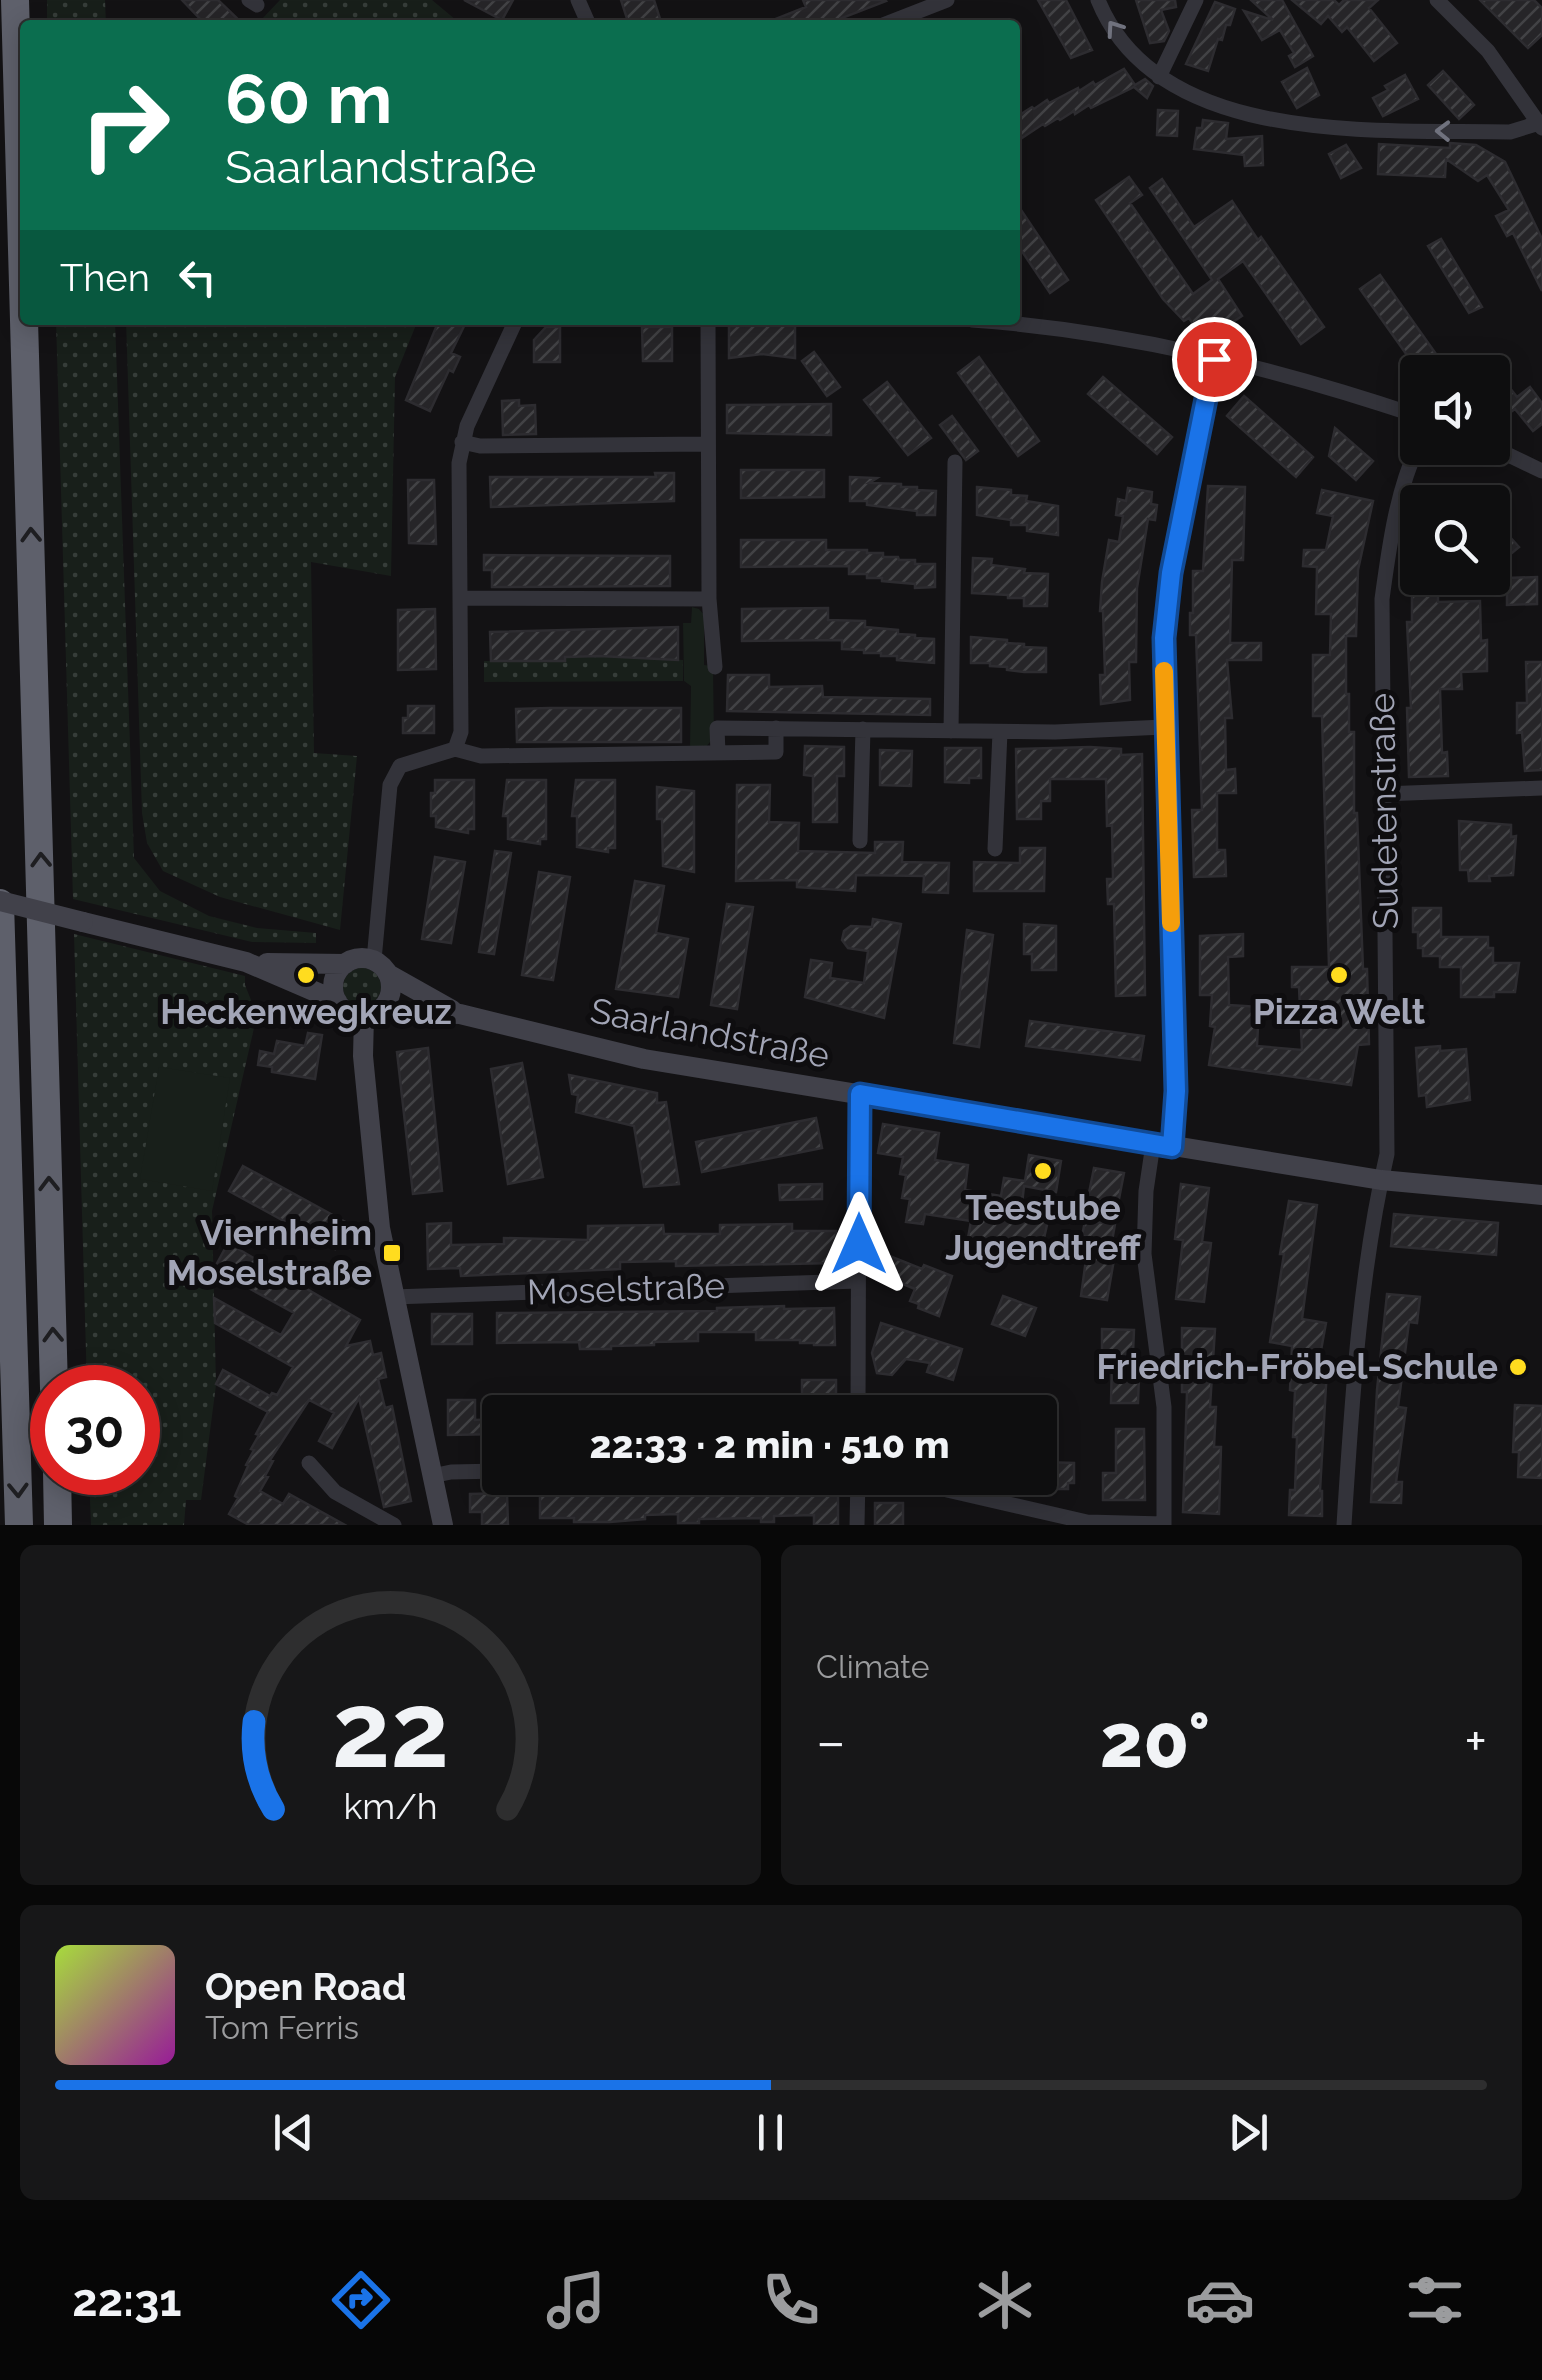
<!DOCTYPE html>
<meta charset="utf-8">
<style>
body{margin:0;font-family:Raleway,sans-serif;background:#171718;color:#f1f3f6;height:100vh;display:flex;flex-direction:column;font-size:38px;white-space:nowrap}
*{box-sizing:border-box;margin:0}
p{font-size:32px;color:#9b9c9e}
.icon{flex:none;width:55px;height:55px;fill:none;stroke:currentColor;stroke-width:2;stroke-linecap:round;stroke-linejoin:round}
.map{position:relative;height:1525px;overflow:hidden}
.drawer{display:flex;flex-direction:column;gap:20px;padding:20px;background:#080808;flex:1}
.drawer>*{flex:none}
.guide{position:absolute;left:20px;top:20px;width:1000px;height:305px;border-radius:10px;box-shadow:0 5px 25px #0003,0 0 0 2px #2e2e2f;background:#0b6e4f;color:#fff;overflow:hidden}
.controls{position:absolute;left:1400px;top:355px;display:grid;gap:20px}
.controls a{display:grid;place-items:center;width:110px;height:110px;border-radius:10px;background:#0e0e0f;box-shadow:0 5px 25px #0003,0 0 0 2px #2e2e2f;font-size:50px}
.speed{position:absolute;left:30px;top:1365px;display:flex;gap:20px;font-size:50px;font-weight:700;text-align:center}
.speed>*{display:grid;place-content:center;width:130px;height:130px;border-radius:50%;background:#0e0e0f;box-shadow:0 5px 25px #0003,0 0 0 2px #2e2e2f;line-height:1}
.speed .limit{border:15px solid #d22;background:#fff;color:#111}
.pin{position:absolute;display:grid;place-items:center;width:85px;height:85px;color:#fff;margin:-42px;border:5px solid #fff;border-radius:50%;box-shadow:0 2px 10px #0007}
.me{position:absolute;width:110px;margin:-55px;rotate:0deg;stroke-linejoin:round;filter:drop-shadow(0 0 8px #0008)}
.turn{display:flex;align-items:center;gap:35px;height:210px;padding:0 40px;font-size:45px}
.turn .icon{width:130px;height:130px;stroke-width:2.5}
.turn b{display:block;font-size:70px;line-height:85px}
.then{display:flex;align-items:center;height:95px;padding:0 40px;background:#0003;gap:20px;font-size:38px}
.big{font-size:75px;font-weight:800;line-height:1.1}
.drawer .card{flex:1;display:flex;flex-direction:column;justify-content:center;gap:15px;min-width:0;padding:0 35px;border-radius:15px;background:#171718}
.drawer .dial{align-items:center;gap:0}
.dial svg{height:260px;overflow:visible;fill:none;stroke:#2e2e2f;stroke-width:7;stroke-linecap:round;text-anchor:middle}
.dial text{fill:#f1f3f6;stroke:none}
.song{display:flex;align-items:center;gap:30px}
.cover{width:120px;height:120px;border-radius:15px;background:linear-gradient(135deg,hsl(80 70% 55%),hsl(300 70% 35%))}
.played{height:10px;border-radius:5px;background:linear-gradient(90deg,#1a73e8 50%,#2e2e2f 50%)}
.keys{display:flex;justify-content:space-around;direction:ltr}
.heat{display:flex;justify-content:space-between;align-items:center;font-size:55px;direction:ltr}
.drawer .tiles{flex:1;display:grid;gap:20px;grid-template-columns:1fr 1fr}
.card:last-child{grid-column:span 2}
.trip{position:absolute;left:482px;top:1395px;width:575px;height:100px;border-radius:10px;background:#0e0e0f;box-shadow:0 5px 25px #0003,0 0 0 2px #2e2e2f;font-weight:800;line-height:100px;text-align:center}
.tabs{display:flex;height:160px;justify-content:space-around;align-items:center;background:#060606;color:#9b9c9e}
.tabs .icon{width:70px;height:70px}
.tabs .active{color:#1a73e8}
.tabs b{font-size:45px;color:#f1f3f6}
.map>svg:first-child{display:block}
</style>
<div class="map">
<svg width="1542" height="1525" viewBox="0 0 1542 1525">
<defs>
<pattern id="grass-dots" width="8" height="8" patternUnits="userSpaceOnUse" patternTransform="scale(2.5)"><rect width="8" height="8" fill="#181f1a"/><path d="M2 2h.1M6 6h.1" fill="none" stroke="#363d39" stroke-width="1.8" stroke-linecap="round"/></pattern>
<pattern id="building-hatch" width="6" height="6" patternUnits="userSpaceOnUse" patternTransform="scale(2.5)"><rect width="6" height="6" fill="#262528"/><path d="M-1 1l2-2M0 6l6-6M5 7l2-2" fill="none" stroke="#424245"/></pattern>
</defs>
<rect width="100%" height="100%" fill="#131214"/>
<!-- grass -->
<path fill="url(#grass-dots)" d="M47,0H105L106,25H47Z
M280,0H432L462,25H268L262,19Z
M56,320H115L134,858L160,891L209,916L257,928L316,933V943L252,942L73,899Z
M126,320H418L395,377L391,576L311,562L314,753L357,756L340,930L220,897L163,871L147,843L142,813Z
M599,656L683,660V681L484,682V661H565V657Z
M74,934L245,976V985L257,1015L212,1211L216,1385L201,1500H186L184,1525H91L89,1473L138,1472V1388L87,1387Z
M343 987a19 19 0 1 1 38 0a19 19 0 1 1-38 0Z"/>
<!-- park -->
<path fill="#181f1a" d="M692,607L699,609L704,615V665L713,666L714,737L706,747H690L691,686L684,681L683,623H691Z
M159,1067L230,1078L212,1191L140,1179Z"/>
<!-- building -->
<path fill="url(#building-hatch)" stroke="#2d2c30" stroke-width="2.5" d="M182,0H218L244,25H206Z
M464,0H513L502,20Z
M621,0H654L661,22L629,25Z
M803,0H885L886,1L824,25H813L811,20L797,25H760L806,7Z
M1038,0H1066L1092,50L1071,58Z
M1136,0H1175L1176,7L1161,10L1169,31L1164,41L1150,43Z
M1251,0H1282L1313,56L1295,67L1289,56L1294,53L1280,30L1262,40L1244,11L1273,20Z
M1292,0H1334L1339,5L1344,0H1378L1369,8L1397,43L1374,61L1347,27L1342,32L1328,16L1321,24Z
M1480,0H1534L1542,8V35L1528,48Z
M1215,2L1235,9L1230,25H1226L1222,40L1218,39L1208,71L1186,64Z
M1307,68L1319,95L1297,108L1282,82Z
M1124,69L1135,85L1145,79L1153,86L1147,98L1134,87L1091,108L1089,105L1075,114L1074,111L1060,120L1058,118L1045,126L1043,124L1022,138L1015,126V118L1032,107L1034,109L1047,100L1049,103L1078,88L1079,91L1093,82L1095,85Z
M1443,71L1474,105L1459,119L1428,85Z
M1405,75L1418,99L1383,116L1373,98L1388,90L1385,86Z
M1158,110L1178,111L1177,136L1157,135Z
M1203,120L1228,123L1226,139L1262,136L1263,165L1245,166L1244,155L1194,149L1197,128H1202Z
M1450,143L1476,145L1505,162L1542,239V291L1513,233L1507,236L1496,216L1509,210L1487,175L1478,181L1446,159L1445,177L1378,174L1379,144L1450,148Z
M1346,145L1361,168L1341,178L1329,154Z
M1129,177L1142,195L1130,203L1193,294L1212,280L1150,188L1162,179L1194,227L1232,201L1258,240L1261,237L1324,327L1301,344L1243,261L1218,279L1242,316L1216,333L1211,327L1206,330L1199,320L1193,324L1189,318L1184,321L1163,299L1096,200Z
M1015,201L1068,280L1050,293L1015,241Z
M1441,239L1482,307L1469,313L1428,246Z
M1380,275L1443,364L1430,372H1419L1360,289Z
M439,320H467L451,353L460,357L453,372L449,370L430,411L406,400Z
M795,325V358L762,354L729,358V326Z
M546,327H560V362H534V340Z
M642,327H672V361H643Z
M814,352L840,387L827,396L802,361Z
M979,357L1039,441L1018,456L958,373Z
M1103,377L1172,437L1157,454L1088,394Z
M1502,378L1517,397L1530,387L1542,403V424L1533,431L1515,409L1501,419L1492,408V384Z
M887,382L931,438L908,455L864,400Z
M1244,396L1313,457L1296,477L1227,416Z
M519,400V406L535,405L536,434L503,435L502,401Z
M831,404V435L727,433V405Z
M952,416L978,451L966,460L940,425Z
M1335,428L1373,461L1356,480L1329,456Z
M741,470H824V497L741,498Z
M655,473H674V501L491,507L490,477H656Z
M850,477L877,478L869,483L901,484V487H917V490L936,491L935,515H917V511L867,505V501H850Z
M408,480H434L436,544L409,543Z
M1208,486L1245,487L1243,560H1232L1230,643H1261V660H1227L1232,718H1225L1226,770L1235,769L1236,793H1217V850H1225L1226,876L1194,877L1192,810H1202L1196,635H1190V613H1193V571H1203Z
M977,487L1011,490V495L1027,496L1026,501L1058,506V535L1027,531V525H1011V520L977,515Z
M1128,488L1152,492L1151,504L1157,505L1155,520L1148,519L1137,588L1136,662H1129L1130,700L1101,704L1100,675H1105L1103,611H1100L1102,582L1109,540L1119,542L1123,516L1116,515L1118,499L1126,501Z
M1322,490L1373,501L1358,570L1356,636H1346V694H1349V732H1354V813H1357L1363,969H1367L1369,1044L1358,1045L1351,1085L1209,1065L1215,1027L1210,1026L1212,995H1200V936L1243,934V956L1228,957L1229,1005L1259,1007L1257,1046L1302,1050L1299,987H1292V967H1329L1322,716H1313V655H1330L1331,614H1316L1317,567L1303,566L1304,550H1326L1333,516L1317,513Z
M1492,517L1519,547L1502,561L1492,551Z
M741,540H826V550H867V553H883V557H898L899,560H915V564H935V587L915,588V584L882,581V578H867V574H849V566L741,567Z
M484,555L670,556V586L492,587V570H484Z
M973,558L992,559L991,565L1025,569L1024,573L1048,574L1047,606H1024V598H1008V595L972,593Z
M1537,577V604L1507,605V578Z
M1412,578H1438V602L1480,601L1481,641L1487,640V671L1461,672L1462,689H1440L1442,753L1447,752L1448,776L1409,777L1407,708H1411L1407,622H1412Z
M828,608V620L865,621V627L898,630V634L915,635V638L934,639V663L897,660V656H881V653H864V650L842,649V640L742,641V609Z
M435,609L436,669L398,670V610Z
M678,627V660L599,656L565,657V661H491L490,632Z
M971,637L1007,640V643L1024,644V647L1046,648V672H1024L1007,670V667L990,666V663H971Z
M1526,662H1542V770L1525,771L1522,732L1517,733V703H1527Z
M728,675H769V687L822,686L823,697L930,699V715L727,711Z
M408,706H434V733H403V718H408Z
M549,708H681V742H517L516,709Z
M805,746L844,747V776H837V822H813V776L804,775Z
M1090,747L1121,749V755L1142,754L1145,995L1116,996L1114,904H1108L1107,879H1113L1112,825L1107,826L1106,779H1050V801H1041V819H1017L1016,749Z
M945,748H981V778H969V783L945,782Z
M880,750L912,751L911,786L880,785Z
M435,780H474V829H468V833L436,827V816H431V793H435Z
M507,780H546V839H540V844L508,839V816H503Z
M576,780H615V848H608V852L577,847V816H572Z
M737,785H770L769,822L799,823L798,851L875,853V842H903L902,862L949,863L948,893L923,892L924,876L856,875L855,891L797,887V880L736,881Z
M657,787L694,791V872L663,866L662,819H657Z
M1459,821L1511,825V837L1516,836L1513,875L1489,876L1490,881H1469L1468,870H1460Z
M1020,848H1045L1044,891H974V862L1020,863Z
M495,851L511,853L494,954L479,952Z
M435,857L465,862L451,943L422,939Z
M539,872L570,877L553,980L522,975Z
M635,881L664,886L656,933L688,939L678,997L616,989Z
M727,904L753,907L737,1009L711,1005Z
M1413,908H1441V937H1488V948H1493V963H1519L1515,992H1494V997H1461V967H1440V956H1423V948H1418V932H1413Z
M873,919L901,924L884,1018L805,997L811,960L832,963L830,978L864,983L868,951L848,948L842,940L844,931L851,926L872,927Z
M1024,924L1056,926V970H1032V954H1024Z
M967,930L993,935L979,1047L954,1043Z
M1030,1021L1144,1036L1140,1060L1026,1046Z
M308,1033L322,1035L315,1079L272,1072V1067L258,1065L260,1051L274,1054L277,1041L305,1046Z
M1440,1046V1051L1466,1049L1470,1100L1427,1107L1426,1095L1419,1096L1416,1048Z
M428,1048L442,1191L413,1194L397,1052Z
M522,1063L543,1177L508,1184L491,1069Z
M569,1075L657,1093V1103L666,1102L679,1184L644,1187L634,1126L576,1112L578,1095L572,1094Z
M816,1118L822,1148L702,1172L696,1142Z
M883,1124L939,1133L935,1160L968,1165L965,1190L1001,1196L1004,1178L1025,1181L1029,1155L1061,1161L1056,1192L1024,1186L1021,1213L1049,1216L1042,1247L996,1240L995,1245L968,1238L971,1221L925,1214L923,1224L906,1222L910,1199L902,1198L906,1175L900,1174L903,1157L878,1153Z
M243,1166L349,1224L335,1249L229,1191Z
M1094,1168L1124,1173L1118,1204L1088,1198Z
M822,1184V1199L780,1200L779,1185Z
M1181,1184L1209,1188L1202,1242L1211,1243L1204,1302L1176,1299L1183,1240L1175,1239Z
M1289,1201L1317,1205L1302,1319L1326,1323L1318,1367L1327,1368L1320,1491H1322V1516L1289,1515L1290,1490H1295L1297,1437H1293L1295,1391L1290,1390L1292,1346L1270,1342L1284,1254H1280Z
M1394,1214L1498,1223L1496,1255L1391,1246Z
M1085,1221L1115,1224L1112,1241L1117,1242L1107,1300L1081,1296L1089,1237L1082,1236Z
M451,1223V1245L504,1244V1238L588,1240V1226L663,1225L664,1234H720V1225L792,1224V1231H836V1263L676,1266V1261L620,1262V1269L461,1276L460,1268L428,1269L427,1224Z
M228,1243L360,1320L346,1346L370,1341L373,1355L381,1353L386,1377L378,1379L385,1408L392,1406L411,1501L384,1507L359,1398L332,1448L319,1441L334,1413L309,1400L270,1460L273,1461L265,1476L268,1477L260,1491L283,1504L289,1494L345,1525H249L229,1514L238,1498L235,1496L248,1466L246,1465L254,1450L251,1449L259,1435L256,1434L268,1412L216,1384L223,1370L270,1396L272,1393L277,1395L293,1367L215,1323L214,1298L281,1335L294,1313L214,1269Z
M887,1255L922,1269L924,1265L952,1276L939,1316L918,1308L919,1304L910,1301L915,1289L879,1274Z
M1387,1294L1420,1297L1417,1323L1409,1322L1398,1407L1406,1408L1396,1482H1402L1401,1503L1371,1502L1377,1390Z
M1003,1296L1036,1308L1025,1336L992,1324Z
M784,1306V1309L834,1308L835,1345H814V1343H800V1340H756V1332H698V1341L654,1342V1345L611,1346V1349H580L579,1342L497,1343V1313L717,1311V1308Z
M432,1314H472V1344H432Z
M881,1323L962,1349L953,1380L927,1372L930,1363L906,1359L892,1375L877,1373L872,1353Z
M1182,1328L1215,1329L1210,1407H1216L1214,1447H1221L1219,1514L1183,1512L1187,1392H1182Z
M1102,1329L1134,1330L1132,1376H1139L1138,1403H1111L1112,1360H1102Z
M802,1380H836V1412H802Z
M448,1400H475V1420L500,1419V1434L448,1435Z
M1515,1405L1542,1406V1478L1518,1477L1519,1452H1513Z
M1116,1429H1144L1145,1500H1103V1473H1116Z
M1044,1462L1074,1463V1483H1068V1489H1043Z
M833,1485V1495H838V1525H814V1515L774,1516V1522H761V1518L699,1519V1523H678V1514L645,1515V1519L610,1522H574V1518H540V1489L625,1491L668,1490V1486Z
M507,1493L508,1525H482V1512H470V1494Z
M875,1503H903V1525H875Z"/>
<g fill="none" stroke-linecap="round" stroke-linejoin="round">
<!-- street -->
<path stroke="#33333a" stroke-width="15" d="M249,0L257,5
M578,0L589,25
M1098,0C1158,148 1380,129 1510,132L1539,123
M1437,0L1488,51L1542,128
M883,25L947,0
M1159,77L1196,0
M708,320L709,599L715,667
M972,320C1125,331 1272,367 1418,416
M462,442L480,446L708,444
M1492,447L1542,471
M460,598L709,599
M951,731L955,462
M455,749L481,756L776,752V728
M718,753L717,728L1055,732L1164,727
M1383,794L1542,788
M860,841L863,729
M995,849L1000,732
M374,960L390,785L400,766L455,749L461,732L459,463L467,426L516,320
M1153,1144L1146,1191L1144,1254L1164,1407V1525
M1172,1147L1176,1121L1164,638L1171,573L1214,359
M393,1297L858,1281
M858,1412L859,1094
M309,1463L335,1492L394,1525
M432,1476L451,1472L500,1471
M895,1478L1087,1522L1164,1524
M857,1525L858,1478
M1344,1525C1352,1401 1359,1276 1387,1154L1382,599C1389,548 1396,493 1418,446"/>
<!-- secondary -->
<path stroke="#41414a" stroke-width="20" d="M83,922L246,962L337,1001
M333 987a29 29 0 1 1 58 0a29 29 0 1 1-58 0Z
M267,963L345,964
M388,974L452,1010
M377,1012L460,1014L644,1059L1381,1180L1542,1195
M364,1016L363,1056L380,1228L443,1525"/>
<!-- highway -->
<path stroke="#5e606b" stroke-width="28" d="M15,0L54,1388
M0,903L19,1525
M57,1472L58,1525"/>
<!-- secondary-bridge -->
<path stroke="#41414a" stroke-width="20" d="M0,901L83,922"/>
</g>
<!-- one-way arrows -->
<defs><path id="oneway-chevron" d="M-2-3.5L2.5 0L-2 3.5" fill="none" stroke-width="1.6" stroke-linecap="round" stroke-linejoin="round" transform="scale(2.5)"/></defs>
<g stroke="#70727e">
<use href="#oneway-chevron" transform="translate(1114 28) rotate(-125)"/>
<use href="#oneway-chevron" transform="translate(1443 131) rotate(-179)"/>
</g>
<g stroke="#1e1e21">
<use href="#oneway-chevron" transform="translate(31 535) rotate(-92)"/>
<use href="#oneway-chevron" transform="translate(41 860) rotate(-92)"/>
<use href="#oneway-chevron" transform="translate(49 1184) rotate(-91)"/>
<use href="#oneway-chevron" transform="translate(53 1335) rotate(-92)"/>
<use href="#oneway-chevron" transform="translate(18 1490) rotate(88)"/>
</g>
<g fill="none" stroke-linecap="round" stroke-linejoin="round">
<defs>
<path id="route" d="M859,1244L860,1094L1172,1147L1176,1091L1164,638L1171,573L1214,359"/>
</defs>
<!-- route casing -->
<use href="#route" stroke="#114b97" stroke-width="25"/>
<!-- route -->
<use href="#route" stroke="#1a73e8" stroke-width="18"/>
<!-- slow -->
<path stroke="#f59e0b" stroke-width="18" d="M1164,671L1171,923"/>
</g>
<!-- markers -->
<g fill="#ffdc1f" stroke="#0e0d0f" stroke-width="4">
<circle cx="306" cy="975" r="10"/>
<circle cx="1339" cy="975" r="10"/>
<circle cx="1043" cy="1171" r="10"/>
<rect x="382" y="1243" width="20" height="20" rx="5"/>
<circle cx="1518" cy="1367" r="10"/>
</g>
<g text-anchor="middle" stroke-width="10" stroke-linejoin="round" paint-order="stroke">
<!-- street labels -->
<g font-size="35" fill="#a2a5b6" stroke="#0e0d0f">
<text transform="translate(1384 811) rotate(-91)" y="12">Sudetenstraße</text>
<text transform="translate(710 1033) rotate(11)" y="12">Saarlandstraße</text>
<text transform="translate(626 1289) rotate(-2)" y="12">Moselstraße</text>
</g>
<!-- poi labels -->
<g font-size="35" font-weight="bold" fill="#a2a5b6" stroke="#0e0d0f">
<text x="306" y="1024">Heckenwegkreuz</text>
<text x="1339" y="1024">Pizza Welt</text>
<text x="1043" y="1220">Teestube<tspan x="1043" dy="40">Jugendtreff</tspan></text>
<text x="372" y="1245" text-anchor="end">Viernheim<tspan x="372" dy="40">Moselstraße</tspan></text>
<text x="1498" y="1379" text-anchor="end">Friedrich-Fröbel-Schule</text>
</g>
</g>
</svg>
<div class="controls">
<a><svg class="icon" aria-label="sound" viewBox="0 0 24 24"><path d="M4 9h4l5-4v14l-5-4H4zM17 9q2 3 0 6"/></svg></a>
<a><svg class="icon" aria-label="search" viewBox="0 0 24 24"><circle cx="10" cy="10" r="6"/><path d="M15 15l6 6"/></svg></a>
</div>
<div class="speed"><div class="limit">30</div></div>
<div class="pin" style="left:1214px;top:359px;background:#d93025"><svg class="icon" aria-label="arrive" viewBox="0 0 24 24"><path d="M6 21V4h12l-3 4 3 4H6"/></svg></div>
<svg class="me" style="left:859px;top:1244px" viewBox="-20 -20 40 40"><path d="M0-17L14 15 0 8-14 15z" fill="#1a73e8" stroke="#fff" stroke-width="4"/></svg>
<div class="trip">22:33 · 2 min · 510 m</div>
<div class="guide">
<div class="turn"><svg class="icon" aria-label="right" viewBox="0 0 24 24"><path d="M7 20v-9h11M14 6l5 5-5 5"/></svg><div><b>60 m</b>Saarlandstraße</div></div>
<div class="then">Then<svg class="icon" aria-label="left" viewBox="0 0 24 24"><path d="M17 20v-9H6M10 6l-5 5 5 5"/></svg></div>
</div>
</div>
<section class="drawer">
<div class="tiles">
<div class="card dial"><svg viewBox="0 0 100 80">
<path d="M14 69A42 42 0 1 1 86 69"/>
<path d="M14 69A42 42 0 0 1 8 42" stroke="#1a73e8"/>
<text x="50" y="56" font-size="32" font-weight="700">22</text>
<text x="50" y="72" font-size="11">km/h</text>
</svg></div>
<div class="card"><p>Climate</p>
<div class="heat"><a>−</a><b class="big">20°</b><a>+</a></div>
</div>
<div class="card">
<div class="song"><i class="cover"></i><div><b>Open Road</b><p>Tom Ferris</p></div></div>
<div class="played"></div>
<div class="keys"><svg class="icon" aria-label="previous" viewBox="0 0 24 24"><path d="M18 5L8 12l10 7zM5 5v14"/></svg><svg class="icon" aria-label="pause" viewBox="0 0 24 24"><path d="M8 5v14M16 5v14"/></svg><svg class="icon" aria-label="next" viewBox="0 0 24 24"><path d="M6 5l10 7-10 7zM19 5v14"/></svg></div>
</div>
</div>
</section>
<nav class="tabs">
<b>22:31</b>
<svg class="icon active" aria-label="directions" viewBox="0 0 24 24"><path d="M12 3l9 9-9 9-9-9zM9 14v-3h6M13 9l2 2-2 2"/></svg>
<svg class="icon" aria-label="music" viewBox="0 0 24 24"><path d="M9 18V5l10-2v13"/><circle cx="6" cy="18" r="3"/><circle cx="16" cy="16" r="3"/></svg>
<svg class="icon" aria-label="phone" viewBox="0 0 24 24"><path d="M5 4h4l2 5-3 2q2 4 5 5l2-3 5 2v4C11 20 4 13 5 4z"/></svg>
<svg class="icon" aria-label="climate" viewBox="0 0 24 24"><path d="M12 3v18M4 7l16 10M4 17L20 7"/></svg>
<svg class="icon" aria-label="car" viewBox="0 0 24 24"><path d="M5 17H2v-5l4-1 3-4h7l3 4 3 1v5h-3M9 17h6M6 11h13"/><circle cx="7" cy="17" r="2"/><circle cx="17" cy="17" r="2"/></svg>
<svg class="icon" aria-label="filters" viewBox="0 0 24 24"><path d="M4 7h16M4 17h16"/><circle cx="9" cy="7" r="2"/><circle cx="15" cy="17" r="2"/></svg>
</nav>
